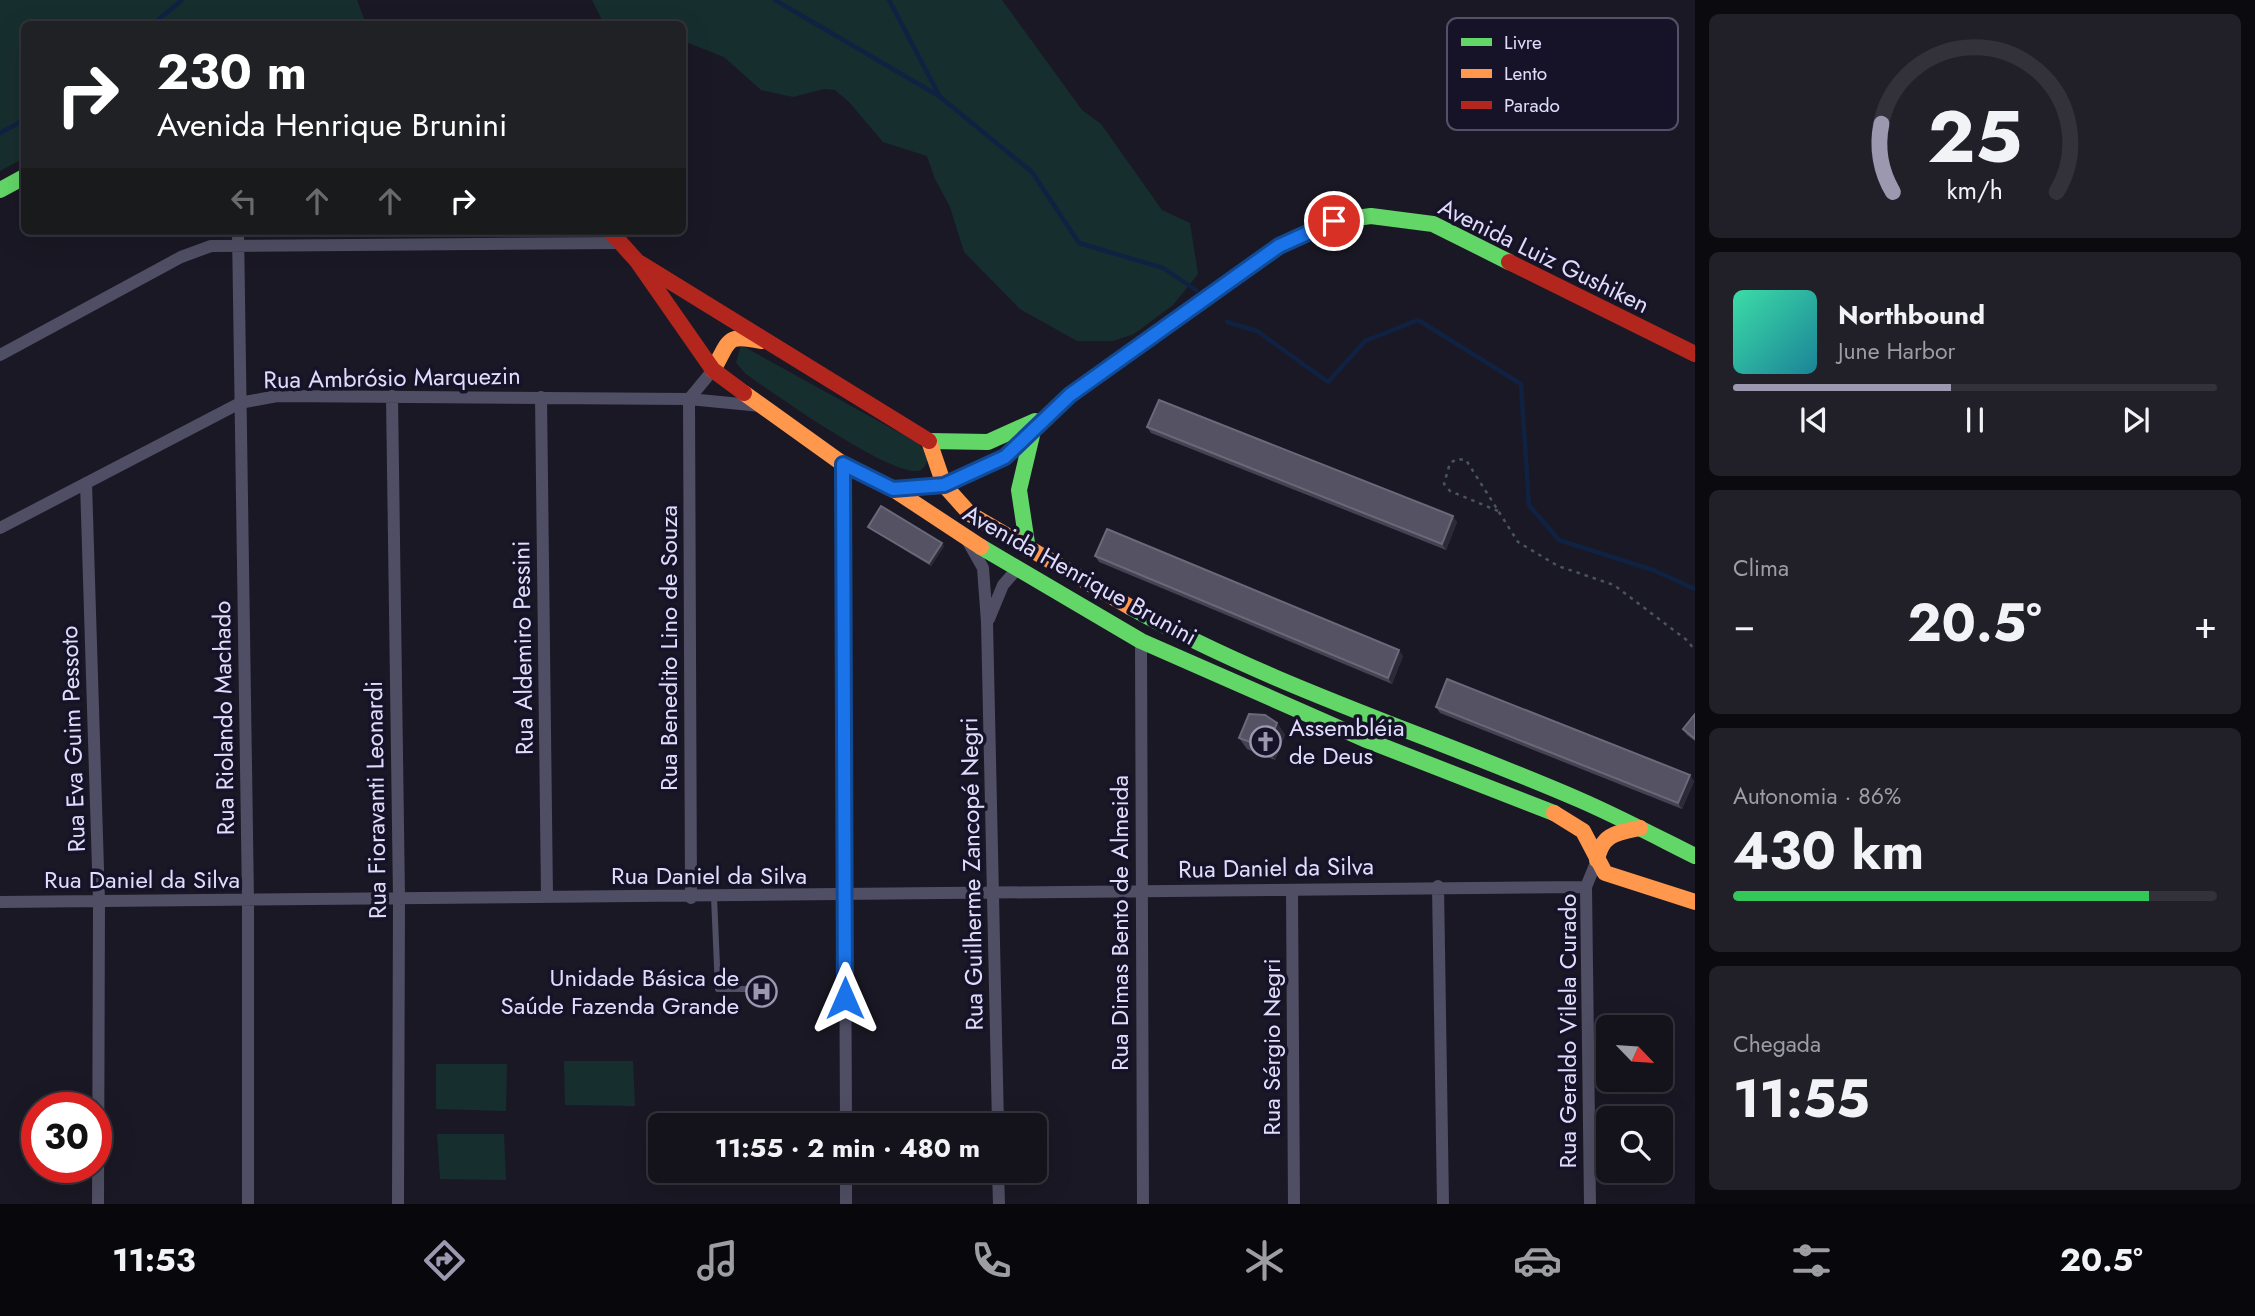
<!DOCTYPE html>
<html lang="pt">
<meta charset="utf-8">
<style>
body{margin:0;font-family:Jost,sans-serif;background:#212028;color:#f1f3f6;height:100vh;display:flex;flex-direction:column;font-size:26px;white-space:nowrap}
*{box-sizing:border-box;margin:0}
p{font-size:23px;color:#9d9ea3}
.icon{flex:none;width:38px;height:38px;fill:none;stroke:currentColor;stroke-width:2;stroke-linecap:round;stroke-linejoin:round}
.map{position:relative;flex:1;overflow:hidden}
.sheet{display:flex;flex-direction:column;gap:14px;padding:14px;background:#0b0a0f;width:560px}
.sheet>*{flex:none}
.hud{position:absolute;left:21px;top:21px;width:665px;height:214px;border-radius:10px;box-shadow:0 7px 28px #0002,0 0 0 2px #33323a;background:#202124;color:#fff;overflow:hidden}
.needle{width:46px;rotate:115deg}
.controls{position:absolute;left:1596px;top:1015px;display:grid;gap:14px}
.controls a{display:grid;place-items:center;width:77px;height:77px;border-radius:10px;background:#14121b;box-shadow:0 7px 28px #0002,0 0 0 2px #33323a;font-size:35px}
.speed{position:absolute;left:21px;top:1092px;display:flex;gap:14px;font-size:35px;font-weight:700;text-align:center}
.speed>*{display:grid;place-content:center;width:91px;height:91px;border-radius:50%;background:#14121b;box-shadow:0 7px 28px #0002,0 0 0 2px #33323a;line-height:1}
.speed .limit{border:10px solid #d22;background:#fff;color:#111}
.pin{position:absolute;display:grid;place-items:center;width:60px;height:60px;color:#fff;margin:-30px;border:4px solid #fff;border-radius:50%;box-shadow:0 2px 7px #0007}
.me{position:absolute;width:77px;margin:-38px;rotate:0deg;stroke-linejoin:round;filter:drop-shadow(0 0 5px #0008)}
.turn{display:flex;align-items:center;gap:24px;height:147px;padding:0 21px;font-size:32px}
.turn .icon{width:91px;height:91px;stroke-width:2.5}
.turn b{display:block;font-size:49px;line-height:60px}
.lanes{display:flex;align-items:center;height:66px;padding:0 21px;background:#0003;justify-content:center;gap:35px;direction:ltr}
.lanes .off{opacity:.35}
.big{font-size:52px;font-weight:700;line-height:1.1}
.sheet .tile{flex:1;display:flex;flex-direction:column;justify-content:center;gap:10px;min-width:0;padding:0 24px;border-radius:10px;background:#212028}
.sheet .dial{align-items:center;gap:0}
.dial svg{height:182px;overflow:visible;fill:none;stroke:#33323a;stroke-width:7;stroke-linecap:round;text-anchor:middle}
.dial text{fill:#f1f3f6;stroke:none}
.song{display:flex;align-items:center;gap:21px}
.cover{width:84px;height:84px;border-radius:10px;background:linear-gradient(135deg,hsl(160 70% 55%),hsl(190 70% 35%))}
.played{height:7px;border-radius:4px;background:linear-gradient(90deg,#9b98b0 45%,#33323a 45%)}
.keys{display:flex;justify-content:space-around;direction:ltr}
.heat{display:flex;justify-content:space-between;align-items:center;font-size:38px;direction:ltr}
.charge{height:10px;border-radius:5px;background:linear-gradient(90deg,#34c759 86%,#33323a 0)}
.trip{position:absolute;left:648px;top:1113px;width:399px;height:70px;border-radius:10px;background:#14121b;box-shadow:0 7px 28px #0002,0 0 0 2px #33323a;font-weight:700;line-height:70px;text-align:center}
.dock{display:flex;height:112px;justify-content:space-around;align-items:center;background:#08070b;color:#9d9ea3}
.dock .icon{width:49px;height:49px}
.dock .active{color:#9b98b0}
.dock b{font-size:32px;color:#f1f3f6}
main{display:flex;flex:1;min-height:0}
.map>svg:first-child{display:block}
</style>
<main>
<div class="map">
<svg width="1695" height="1204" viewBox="0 0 1695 1204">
<rect width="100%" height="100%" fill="#1a1824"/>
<!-- green -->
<path fill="#172e2f" d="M0,0H357L366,24H24V158L0,171Z
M592,0H1002L1082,110L1101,124L1162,210L1190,223L1198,274L1173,305L1134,334L1113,341H1077L1020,309L964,252L950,207L935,179L927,156L883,142L849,102L835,90L824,89L793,97L761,90L724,57L683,41L682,24H604Z
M741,345L918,443L929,456C927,461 926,467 921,470C898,482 770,391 746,374L736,363Z
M564,1061H633L635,1106L565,1105Z
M436,1064H507L506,1111L436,1109Z
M437,1134H504L506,1180L440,1179Z"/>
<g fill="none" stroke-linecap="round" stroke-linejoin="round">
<!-- stream -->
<path stroke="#102242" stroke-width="4.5" d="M775,0L939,96L1032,172L1079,243L1163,268L1196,290
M889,0L939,95
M153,24L182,0
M0,133L24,120
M1227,322L1257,331L1328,382L1365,341L1418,320L1521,384L1529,505L1559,540L1653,570L1695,589"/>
<!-- path -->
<path stroke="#495461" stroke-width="2.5" stroke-dasharray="3.5 5" stroke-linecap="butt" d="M1498,511L1450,491L1444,484L1450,463L1457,459L1466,460L1518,542L1558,566L1614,585L1688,641L1695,651"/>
<!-- lane -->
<path stroke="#4f4e64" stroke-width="6" d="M714,897L718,989H752"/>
<!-- street -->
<path stroke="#4f4e64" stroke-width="12" d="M238,231L248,900V1204
M0,355L181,257L211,246L620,243
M392,396L399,898L398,1204
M541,397L547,897
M689,399L691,898
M689,399L713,370
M843,464L846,1125
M86,483L99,901L98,1204
M0,528L240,403L277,396L689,399L761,406
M966,538L983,568L987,622L998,1125
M989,619L1003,585L1018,568
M1141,641L1143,1204
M1438,886L1443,1204
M1292,890L1294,1204
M0,902L1586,887
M846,1171V1204
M998,1171L999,1204
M1590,1204L1586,887L1597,860"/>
<!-- fast -->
<path stroke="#63d668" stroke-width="16" d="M0,190L24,177
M929,441L988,442L1035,421
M893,489L944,485L1005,457L1070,395L1279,246L1334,221L1371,216L1433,224L1509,262
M981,547L1141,641L1364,739L1554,813
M1028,550L1019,490L1033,431
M1130,607C1273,687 1430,735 1580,800C1619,817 1657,837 1695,856"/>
<!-- slow -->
<path stroke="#ff974d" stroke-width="16" d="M713,370C730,341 725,333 761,341
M744,393L843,464L893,489L981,547
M929,441L944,485L970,514L1130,607
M1554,813L1583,831L1605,873L1695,902
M1597,860C1602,834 1616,833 1640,828"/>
<!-- jam -->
<path stroke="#b3261e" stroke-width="16" d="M610,231L637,261L713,370L744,393
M1509,262L1695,354
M640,263L929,441"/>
</g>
<!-- wall -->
<path fill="#454252" d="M1147,427L1457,522L1446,550L1151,433Z
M868,527L944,546L931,566L870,529Z
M1095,556L1403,656L1392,684L1099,562Z
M1436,707L1694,781L1682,809L1440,713Z
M1695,714V741L1687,735L1683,729Z
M1277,723L1285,735L1275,760L1247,749L1239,738Z"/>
<!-- shaded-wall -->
<path fill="#2d2a38" d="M1453,516L1457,522L1446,550L1442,544Z
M942,543L944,546L931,566L929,563Z
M1399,650L1403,656L1392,684L1388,678Z
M1277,723L1285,735L1275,760L1267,748Z
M1690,775L1694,781L1682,809L1678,803Z"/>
<!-- building -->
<path fill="#555264" stroke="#6b687c" stroke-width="2" d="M1159,400L1453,516L1442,544L1147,427Z
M881,506L942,543L929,563L868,527Z
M1107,529L1399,650L1388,678L1095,556Z
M1447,679L1690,775L1678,803L1436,707Z
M1249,714L1265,715L1277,723L1267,748L1239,738Z
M1695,714V739L1683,729Z"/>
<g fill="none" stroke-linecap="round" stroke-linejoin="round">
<defs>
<path id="route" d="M845,998L843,464L893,489L944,485L1005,457L1070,395L1279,246L1334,221"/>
</defs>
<!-- route casing -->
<use href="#route" stroke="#114b97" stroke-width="18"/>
<!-- route -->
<use href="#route" stroke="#1a73e8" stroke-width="12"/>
</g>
<!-- icons -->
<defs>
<symbol id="church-ring" viewBox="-11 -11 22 22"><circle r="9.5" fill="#161329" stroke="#9b98b0" stroke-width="1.5"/><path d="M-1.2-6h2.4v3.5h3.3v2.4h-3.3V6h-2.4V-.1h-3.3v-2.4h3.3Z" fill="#9b98b0"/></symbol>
<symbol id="hospital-ring" viewBox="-11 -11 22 22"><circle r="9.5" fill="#161329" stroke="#9b98b0" stroke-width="1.5"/><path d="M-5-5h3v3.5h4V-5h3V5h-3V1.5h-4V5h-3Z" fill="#9b98b0"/></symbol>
</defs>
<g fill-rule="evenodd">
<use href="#church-ring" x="1248" y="724" width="35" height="35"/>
<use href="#hospital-ring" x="744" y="974" width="35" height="35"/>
</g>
<g text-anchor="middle" stroke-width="7" stroke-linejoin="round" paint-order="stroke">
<!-- street labels -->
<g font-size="24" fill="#e0ddfc" stroke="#161329">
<text transform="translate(1544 256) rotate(26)" y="8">Avenida Luiz Gushiken</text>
<text transform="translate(392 378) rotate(-1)" y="8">Rua Ambrósio Marquezin</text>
<text transform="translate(1080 575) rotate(29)" y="8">Avenida Henrique Brunini</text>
<text transform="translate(523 648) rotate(-91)" y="8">Rua Aldemiro Pessini</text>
<text transform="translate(669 648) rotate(-90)" y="8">Rua Benedito Lino de Souza</text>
<text transform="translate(224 718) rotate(-91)" y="8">Rua Riolando Machado</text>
<text transform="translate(73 739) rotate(-92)" y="8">Rua Eva Guim Pessoto</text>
<text transform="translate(376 800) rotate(-91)" y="8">Rua Fioravanti Leonardi</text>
<text transform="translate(1276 868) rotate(-1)" y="8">Rua Daniel da Silva</text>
<text transform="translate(972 874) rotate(-91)" y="8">Rua Guilherme Zancopé Negri</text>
<text x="709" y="884">Rua Daniel da Silva</text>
<text x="142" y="888">Rua Daniel da Silva</text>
<text transform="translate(1120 923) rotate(-90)" y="8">Rua Dimas Bento de Almeida</text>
<text transform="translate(1568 1031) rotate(-90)" y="8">Rua Geraldo Vilela Curado</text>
<text transform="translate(1272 1047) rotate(-90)" y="8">Rua Sérgio Negri</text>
</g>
<!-- poi labels -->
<g font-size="24" fill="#e0ddfc" stroke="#161329" text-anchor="start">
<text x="1289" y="736">Assembléia<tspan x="1289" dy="28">de Deus</tspan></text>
<text x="739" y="986" text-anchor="end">Unidade Básica de<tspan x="739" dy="28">Saúde Fazenda Grande</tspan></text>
</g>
</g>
<!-- legend -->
<rect x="1447" y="18" width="231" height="112" rx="10" fill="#161329" stroke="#535068" stroke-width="2"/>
<rect x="1461" y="38" width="31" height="8" fill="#63d668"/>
<rect x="1461" y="69" width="31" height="9" fill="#ff974d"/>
<rect x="1461" y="101" width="31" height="8" fill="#b3261e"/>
<g font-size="19" fill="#e0ddfc">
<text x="1504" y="49">Livre</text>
<text x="1504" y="80">Lento</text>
<text x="1504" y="112">Parado</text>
</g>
</svg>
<div class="controls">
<a><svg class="needle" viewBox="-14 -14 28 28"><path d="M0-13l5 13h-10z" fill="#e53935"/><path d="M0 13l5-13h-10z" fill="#9d9ea3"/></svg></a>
<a><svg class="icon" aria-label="search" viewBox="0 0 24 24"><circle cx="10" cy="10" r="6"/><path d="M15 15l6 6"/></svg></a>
</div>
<div class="speed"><div class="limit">30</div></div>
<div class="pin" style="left:1334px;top:221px;background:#d93025"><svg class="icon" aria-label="arrive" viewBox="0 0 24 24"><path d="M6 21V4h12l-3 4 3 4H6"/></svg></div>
<svg class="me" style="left:845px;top:998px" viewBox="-20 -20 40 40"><path d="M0-17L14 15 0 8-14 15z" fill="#1a73e8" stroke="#fff" stroke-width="4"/></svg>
<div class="trip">11:55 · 2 min · 480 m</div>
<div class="hud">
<div class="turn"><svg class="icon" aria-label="right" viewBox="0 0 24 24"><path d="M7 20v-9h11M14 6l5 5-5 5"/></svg><div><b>230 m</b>Avenida Henrique Brunini</div></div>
<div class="lanes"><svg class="icon off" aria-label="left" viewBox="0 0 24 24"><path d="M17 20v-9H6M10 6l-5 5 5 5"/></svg><svg class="icon off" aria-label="ahead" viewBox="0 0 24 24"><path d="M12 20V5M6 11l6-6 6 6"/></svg><svg class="icon off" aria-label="ahead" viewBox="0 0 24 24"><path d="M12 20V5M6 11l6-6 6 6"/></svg><svg class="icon" aria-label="right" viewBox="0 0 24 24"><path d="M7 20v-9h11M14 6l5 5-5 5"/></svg></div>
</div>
</div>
<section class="sheet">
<div class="tile dial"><svg viewBox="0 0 100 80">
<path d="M14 69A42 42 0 1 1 86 69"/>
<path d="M14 69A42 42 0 0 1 9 39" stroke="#9b98b0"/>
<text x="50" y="56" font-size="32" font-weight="700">25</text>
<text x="50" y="72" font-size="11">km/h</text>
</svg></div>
<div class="tile">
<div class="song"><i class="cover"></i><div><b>Northbound</b><p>June Harbor</p></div></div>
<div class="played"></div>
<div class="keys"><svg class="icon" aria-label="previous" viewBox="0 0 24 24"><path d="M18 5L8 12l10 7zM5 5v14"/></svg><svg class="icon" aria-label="pause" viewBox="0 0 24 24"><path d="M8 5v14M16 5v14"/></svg><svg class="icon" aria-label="next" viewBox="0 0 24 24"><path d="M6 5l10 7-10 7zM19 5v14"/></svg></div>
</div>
<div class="tile"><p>Clima</p>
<div class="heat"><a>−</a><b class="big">20.5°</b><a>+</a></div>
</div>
<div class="tile"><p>Autonomia · 86%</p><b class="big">430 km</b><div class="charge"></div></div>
<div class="tile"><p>Chegada</p><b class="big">11:55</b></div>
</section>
</main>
<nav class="dock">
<b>11:53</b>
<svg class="icon active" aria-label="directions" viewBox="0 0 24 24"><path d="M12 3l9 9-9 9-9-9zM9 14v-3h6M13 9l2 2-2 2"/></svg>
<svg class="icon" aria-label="music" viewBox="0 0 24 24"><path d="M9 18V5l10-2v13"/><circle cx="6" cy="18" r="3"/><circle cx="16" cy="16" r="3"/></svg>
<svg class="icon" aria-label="phone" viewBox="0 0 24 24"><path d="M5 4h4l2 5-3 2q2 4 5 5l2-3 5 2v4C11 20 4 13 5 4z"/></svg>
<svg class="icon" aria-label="climate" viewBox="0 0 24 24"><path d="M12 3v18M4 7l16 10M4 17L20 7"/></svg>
<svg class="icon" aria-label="car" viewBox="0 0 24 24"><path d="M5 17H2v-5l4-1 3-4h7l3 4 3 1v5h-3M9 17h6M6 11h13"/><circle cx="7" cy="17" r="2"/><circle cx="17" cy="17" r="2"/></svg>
<svg class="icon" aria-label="filters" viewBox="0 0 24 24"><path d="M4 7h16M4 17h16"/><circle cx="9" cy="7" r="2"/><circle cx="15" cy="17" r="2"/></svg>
<b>20.5°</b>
</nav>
